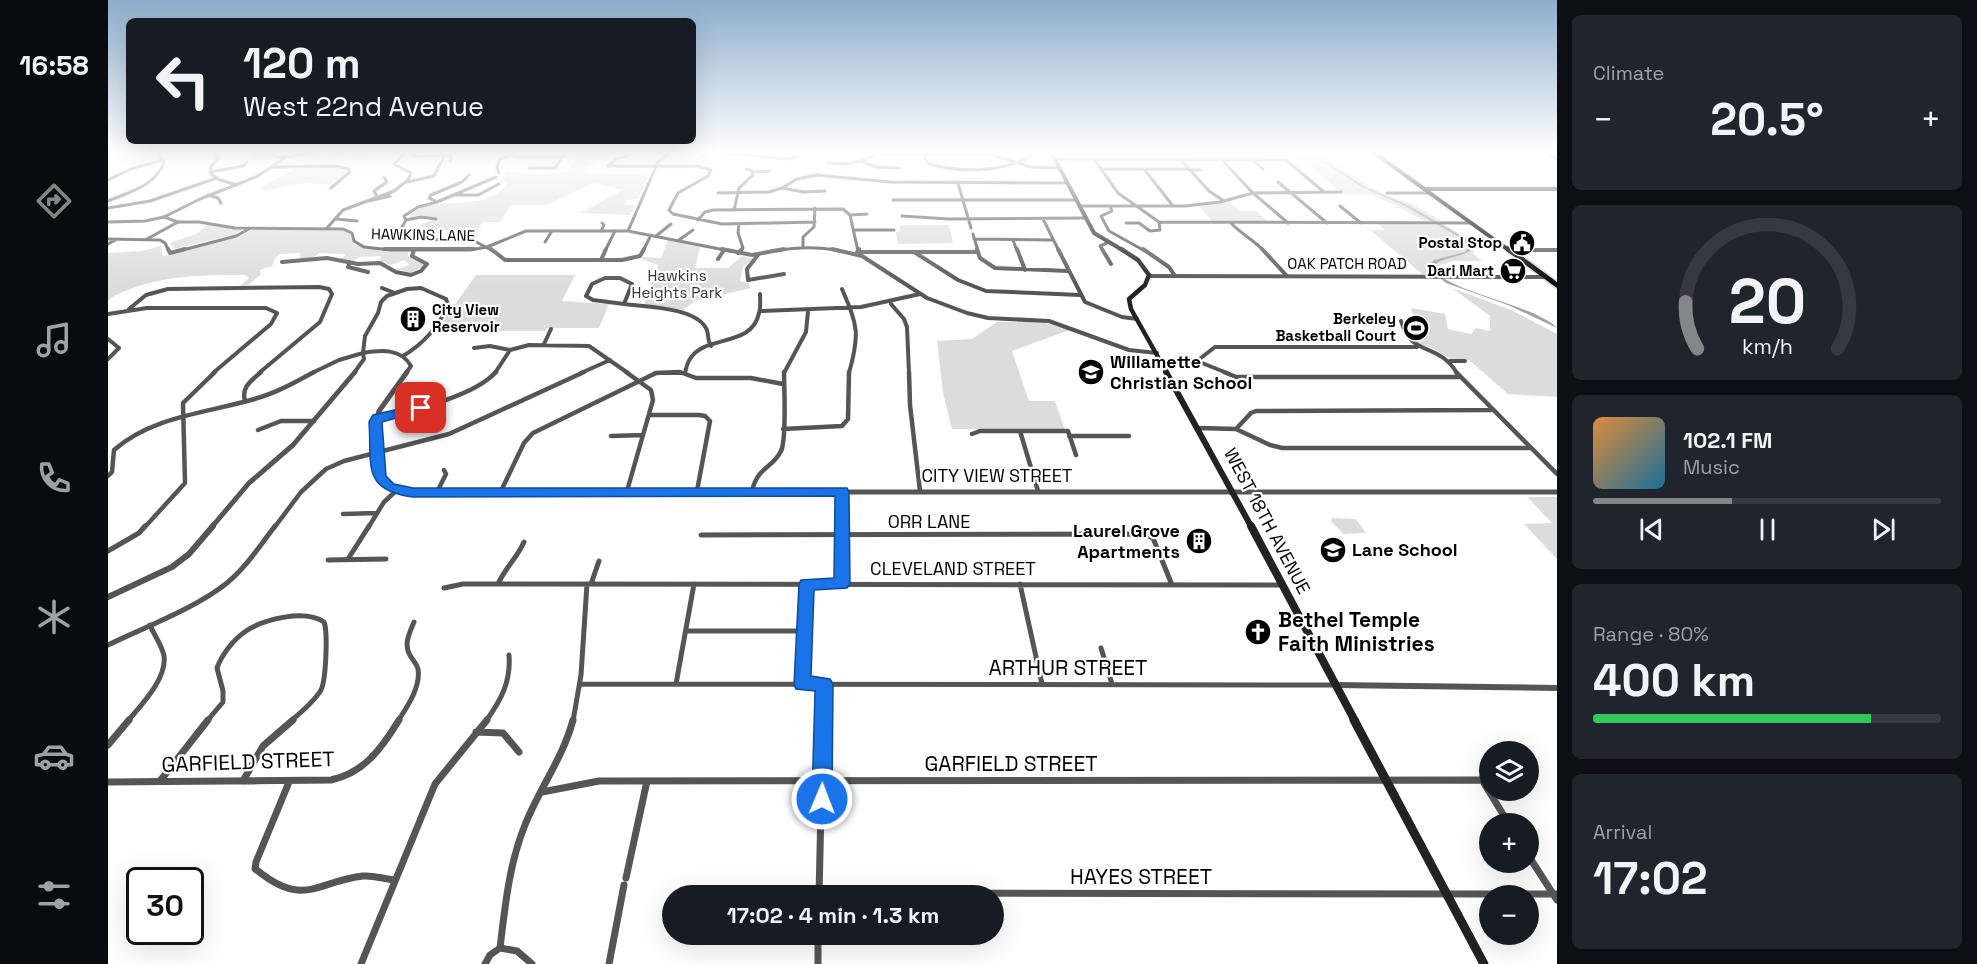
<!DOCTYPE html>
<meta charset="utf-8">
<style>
body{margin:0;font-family:"Space Grotesk",sans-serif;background:#20242c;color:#f1f3f6;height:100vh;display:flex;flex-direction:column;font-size:22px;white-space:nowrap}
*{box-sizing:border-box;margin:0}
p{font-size:20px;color:#9ea1a6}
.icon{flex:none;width:33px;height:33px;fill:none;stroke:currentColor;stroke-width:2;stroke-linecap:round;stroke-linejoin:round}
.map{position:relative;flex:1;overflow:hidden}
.details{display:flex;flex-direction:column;gap:15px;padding:15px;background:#0d0f14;width:420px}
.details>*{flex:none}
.top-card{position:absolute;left:18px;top:18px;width:570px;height:126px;border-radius:9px;box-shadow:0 6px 24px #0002;background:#171b24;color:#f1f3f6;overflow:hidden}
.tools{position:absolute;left:1371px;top:741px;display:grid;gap:12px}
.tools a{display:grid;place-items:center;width:60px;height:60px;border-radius:50%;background:#171b24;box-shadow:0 6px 24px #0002;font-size:30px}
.speed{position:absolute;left:18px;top:867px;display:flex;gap:12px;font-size:30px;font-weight:700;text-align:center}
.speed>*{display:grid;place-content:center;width:78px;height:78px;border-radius:50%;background:#171b24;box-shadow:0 6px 24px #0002;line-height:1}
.speed .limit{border:3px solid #111;border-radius:9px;background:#fff;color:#111}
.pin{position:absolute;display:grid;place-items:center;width:51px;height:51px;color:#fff;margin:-26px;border-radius:12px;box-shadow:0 3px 9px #0006}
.me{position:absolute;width:66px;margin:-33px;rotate:1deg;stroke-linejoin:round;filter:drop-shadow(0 0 4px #0008)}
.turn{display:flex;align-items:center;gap:21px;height:126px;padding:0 18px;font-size:27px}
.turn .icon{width:78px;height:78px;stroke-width:2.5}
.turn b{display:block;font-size:42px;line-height:51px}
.big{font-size:45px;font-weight:700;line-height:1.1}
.details .tile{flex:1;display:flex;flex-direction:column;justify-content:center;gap:9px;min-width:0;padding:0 21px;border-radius:9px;background:#20242c}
.details .dial{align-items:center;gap:0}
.dial svg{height:156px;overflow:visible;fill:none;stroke:#363941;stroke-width:7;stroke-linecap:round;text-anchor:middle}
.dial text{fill:#f1f3f6;stroke:none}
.song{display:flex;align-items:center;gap:18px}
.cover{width:72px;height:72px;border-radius:9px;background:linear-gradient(135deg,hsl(30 70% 55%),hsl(200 70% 35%))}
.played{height:6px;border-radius:3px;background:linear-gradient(90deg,#858687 40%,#363941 40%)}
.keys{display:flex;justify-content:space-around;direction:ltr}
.heat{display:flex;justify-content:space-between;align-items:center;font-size:33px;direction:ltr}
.charge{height:9px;border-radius:4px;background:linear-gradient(90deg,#34c759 80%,#363941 0)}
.trip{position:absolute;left:554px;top:885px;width:342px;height:60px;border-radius:30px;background:#171b24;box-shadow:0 6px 24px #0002;font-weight:700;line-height:60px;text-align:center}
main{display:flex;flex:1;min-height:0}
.dock{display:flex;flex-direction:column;width:108px;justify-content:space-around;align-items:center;background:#090b0e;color:#9ea1a6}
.dock .icon{width:42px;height:42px}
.dock .on{color:#858687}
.dock b{font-size:27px;color:#f1f3f6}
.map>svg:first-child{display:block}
</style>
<main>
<nav class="dock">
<b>16:58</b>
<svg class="icon on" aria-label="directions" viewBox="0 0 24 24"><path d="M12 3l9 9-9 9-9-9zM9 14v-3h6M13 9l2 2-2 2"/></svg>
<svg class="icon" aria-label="music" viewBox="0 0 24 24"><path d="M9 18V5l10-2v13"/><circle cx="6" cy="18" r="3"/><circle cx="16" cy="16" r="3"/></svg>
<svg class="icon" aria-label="phone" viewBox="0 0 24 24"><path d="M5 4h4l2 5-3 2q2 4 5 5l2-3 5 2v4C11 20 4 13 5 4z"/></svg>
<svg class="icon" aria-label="climate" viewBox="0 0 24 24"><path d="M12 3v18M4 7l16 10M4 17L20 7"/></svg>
<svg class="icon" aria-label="car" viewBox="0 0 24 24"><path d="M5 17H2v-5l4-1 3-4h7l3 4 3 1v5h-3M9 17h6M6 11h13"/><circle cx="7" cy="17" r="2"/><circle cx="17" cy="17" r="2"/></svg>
<svg class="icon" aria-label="filters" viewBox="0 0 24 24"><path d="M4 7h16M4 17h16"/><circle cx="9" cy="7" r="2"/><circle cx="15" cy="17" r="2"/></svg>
</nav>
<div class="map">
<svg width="1449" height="964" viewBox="0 0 1449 964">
<rect width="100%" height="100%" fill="#fff"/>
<!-- green -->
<path fill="#dcdcdc" d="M473,152H507L477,168L475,171L479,173L540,175L530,199L518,200L516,205H527L522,215L472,213L515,190L485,183L438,205H403L392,222H375L368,231L309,229L313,224L329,218L312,215L301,218C317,189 377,218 399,183L392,181L398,172L442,174L460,171Z
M1184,152H1204L1217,158L1273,193L1306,205L1334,221H1316L1293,208H1281L1291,207L1261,194H1235L1195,160H1188Z
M190,167H229L240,172L225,185L196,183L154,191L155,189L152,188Z
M1121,200L1131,211H1148L1161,222H1105L1090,205Z
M1271,224L1337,225L1363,241L1367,247L1365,254L1374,261H1345L1333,265L1332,269L1336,274H1314L1262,230H1277Z
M100,225L134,230L125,235L66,249L62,243L88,234Z
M792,225H841L845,243L790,244L788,232L792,231Z
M145,230H233L242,233L246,245L271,250L300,251L301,258L311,260L316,266L303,273L288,269L301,265L297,260L283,265L272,261L273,256L252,257L245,261L233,259L238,255L237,254L211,253L205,258L192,259V253L172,254L167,258L164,266L152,270L153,274L140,285L132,286L141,278L137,275C97,275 62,275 25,288C15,292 7,294 0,301V253L34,251L53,246L55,256L131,236Z
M560,240L592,247L587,268H620L634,256L645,259C631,269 636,267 632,281L640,283L643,288L587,301L575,310L536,305L550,265L533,259L535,257L553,258Z
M368,275H467L454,301L501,304L491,328H439L437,331H328Z
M1344,288L1403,310L1449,334V397L1400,394L1361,360L1343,359L1322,347L1312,345L1298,333L1295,321L1307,322L1303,308L1337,314L1340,329L1363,334L1368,328L1382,331V316Z
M889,322H934L962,330L904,351L921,401H947L957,430L844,429L835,393L829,341L864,339Z
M1419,497H1449V559L1416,524L1444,523Z
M1224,518L1248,519L1258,533L1235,534L1223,521Z"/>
<!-- water -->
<path fill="#a3a3a3" d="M1192,152L1220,163L1258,187L1302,206L1357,238L1362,245V251C1350,258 1334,257 1324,267C1337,292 1426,304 1449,328L1400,305L1338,283L1321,269V264L1326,260L1357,252L1361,247L1356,240L1295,205L1254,187L1218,164Z"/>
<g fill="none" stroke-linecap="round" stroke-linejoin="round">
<defs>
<path id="primary-far1" d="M1265,152L1402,251"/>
<path id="primary" d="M1400,249L1449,285"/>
</defs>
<!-- primary-far1 casing -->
<use href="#primary-far1" stroke="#dbdbdb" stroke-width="5"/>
<!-- primary casing -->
<use href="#primary" stroke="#dbdbdb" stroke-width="8"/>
<!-- minor-far4 -->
<path stroke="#555" stroke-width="3" d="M105,152L111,157L102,168L103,174L112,180L129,185
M147,152V155
M162,152L167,157H178
M298,152L308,156L341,155L344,158L342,161
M397,152L407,157H455
M609,152L678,159L686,158L694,152
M229,154L232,152
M252,154L254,152
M522,155L508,159L500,166H589L603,170L600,176L570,193L561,210L565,214L614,224L707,222
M594,155L601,152
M815,155L821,164C853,173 892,172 922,157
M946,159L1178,160L1216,192
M986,159L1010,193L1051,222
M1072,159L1101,191L1116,201
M1145,160L1155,169
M753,161L774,152
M1115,161L1145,193L1180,223
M720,163L737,164L753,161L768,167L791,168
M165,167L228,166L240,169L242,172L223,188
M421,168H447L458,152
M993,169H1080
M1036,169L1065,206
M1081,170H1093
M102,172L135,166L139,162
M644,172L662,171
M391,173L389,167L392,159L400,156
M0,180L25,168L55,160
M299,182L326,176L338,152
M1170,182L1219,223
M850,183L863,228
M717,191L696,192L674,188L689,179L709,175L782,182L959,183
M610,193L661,192L674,188
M1279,193H1321
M100,195L110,198L113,203
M346,195H370L391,184
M269,196L266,191L279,182L276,177
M785,200H968
M0,201C21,192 47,186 56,163L49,152
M261,201L282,196
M327,201L321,198L323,195L354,182L361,175
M972,206H1077L1112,202L1145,193L1233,192
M1002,206L1004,211L993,216L1001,231L1037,251
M1232,206L1253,223
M0,208L42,201L109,178
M626,210L631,188L645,175L644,171L638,169
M742,215L759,214
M794,216L841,219L978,218
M228,219L249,221
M328,219L313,217L298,220L289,236L321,240L361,238L385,251
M935,219L951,251
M298,220L296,216L310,207L329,202L388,177
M590,220L597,212L605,210L735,209L742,215L750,251
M0,222L37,221L56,217
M1051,222L1364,223
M1018,223H1031L1042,231L1052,230L1051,222
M1123,223C1133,234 1146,240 1156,251
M631,224L630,233L635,248L632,251
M219,228L235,210L286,191L300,180L303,173L286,164L298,152
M746,230H786
M493,231L496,225L494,223
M865,234L870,251
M548,236L563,224
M0,239L52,240L57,243L61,251
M39,239L70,222
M866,239L944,240
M571,240L585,230
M905,240L909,251
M437,242L444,231
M0,244L9,239
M695,246V237L706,227L707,208
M1400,250H1449
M71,251L128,236L141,229
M497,251L507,231
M535,251L543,235
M995,251L992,246L999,243"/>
<!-- minor-far3 -->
<path stroke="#555" stroke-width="4" d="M60,249L62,253L77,249
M383,249L397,260H514L532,256L536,249
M869,249L872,258L887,268L960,271
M909,249L917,270
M950,249L977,302L1014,317L1029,319
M994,249L1003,264
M1035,249L1061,267L1067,276
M1154,249L1179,276
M1400,250H1449
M751,252H870
M806,252L850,280L878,291L972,295
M630,253L634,249
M748,254L751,249
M650,255L639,269L640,280L676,274
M610,259L616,250
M493,260L498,249
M174,262L219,258L250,264L272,263L288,272L303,275L313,271L319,264L304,256L306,250
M242,262L240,267L260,272
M497,278H512L524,284L516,304L485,300L478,296L484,284Z
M274,288L287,293
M734,289C750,326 752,334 741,373
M516,304C537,307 586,307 598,328C601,333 599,340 603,346
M783,304L796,319L799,327L801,373
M21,309L38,295L60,289L211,287L221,289L224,294L212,322L151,373
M653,311L753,307L812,294
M0,314L39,308H158L169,313L163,324L105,373
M1293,321C1304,358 1329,341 1349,373
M0,339L11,348L0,359
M436,344L443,329
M366,348L382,346L402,350L387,373
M402,350L421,345L481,346L520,373
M1054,361H1089L1119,373
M1089,361L1107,347H1309
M1342,361H1357
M204,373L231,360L255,353L257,336L270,313L273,302L279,296L299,289L313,288L338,299L340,305C331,326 315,344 295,356
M473,373L502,360
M547,373H576
M577,373C578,369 579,363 582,359C597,334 644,348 651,313C653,307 652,300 652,294
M676,373L698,332L700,311"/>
<!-- minor-far2 -->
<path stroke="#555" stroke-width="4.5" d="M518,372L543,390L545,400L519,491
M801,372L802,405L812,491
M1116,372L1128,377H1351
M1348,372L1449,474
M137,401C133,387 143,381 153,372
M541,415H591L597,416L602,421L589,491
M269,418C303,410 364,398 388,372
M1090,428L1128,429L1162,445L1174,448H1423
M675,429L734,426L740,419L741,372
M1128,429L1143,413L1148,411L1384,410
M150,430L173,421H206
M912,431L930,491
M864,434L872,431H960L968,455
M503,436L535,435
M961,436H1021
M0,476L4,472L6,450C43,417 97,413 143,400C166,394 186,383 206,372
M393,491L416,443L425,433L548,373L572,372L588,378H643L675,384
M644,491C650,466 664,469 673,451C679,439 676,388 676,372
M329,492L338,474L336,470
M734,492V528
M235,514L269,513
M36,528L77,483L75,403L107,372
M166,528L193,492L218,469L236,461L341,434L476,372
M260,528L276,502L289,490"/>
<!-- minor-far1 -->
<path stroke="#555" stroke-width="5" d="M734,526V584
M593,535L1036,534L1045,538L1064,585
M0,551L31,533L37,526
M240,559L261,526
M220,560L278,559
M390,584C397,568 409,558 416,542
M483,584L491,561
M912,584L934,684
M336,588L355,584L1174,585
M578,631H696
M0,645C37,627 88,608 119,583C138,567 152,546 167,526
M993,648L1004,684
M472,684L1227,685
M568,684L586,584
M694,684L699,584
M20,721C33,705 59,679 56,656C54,645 46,635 42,625
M99,721L115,702V691L109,668C114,654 126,639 138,631C156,619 197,609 216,622C220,632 218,680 213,690C206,702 193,712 183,721
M290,721C299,707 313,687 310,669C309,665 306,661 303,657C295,645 301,634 306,622
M378,721C393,700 403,682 401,655
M465,721L473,675L479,584
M715,721L716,684"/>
<!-- minor -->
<path stroke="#555" stroke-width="7" d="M368,732L395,733L411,752
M0,745L21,720
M52,781L100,720
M135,781L155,746L185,720
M0,782L223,780C256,773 274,748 291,720
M181,782L148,862L147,869L150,871C196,908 210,881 255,876C265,875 276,879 287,880
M434,792L491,781L1374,780L1401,824
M1420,855L1449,900
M518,878L539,781
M618,893L1449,894
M711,896L715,720
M710,934V964
M392,948C397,907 401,864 417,825C431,789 455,758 465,720
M392,948L409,951L424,964
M253,964L327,784L379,720
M377,964L382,955L392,948
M501,964L516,885"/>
<!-- tertiary-far3 -->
<path stroke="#555" stroke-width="3" d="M765,152L786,155H885L923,167L951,168
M1437,152L1449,159
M56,217L70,222H91L127,228L235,229L244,233L246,241L256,247L283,250H362L379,247L418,231H520L622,251
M56,217L92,199L150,176L178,157L206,152
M520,231L550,162L562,152
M668,251C689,247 709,246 731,251"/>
<!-- tertiary-far2 -->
<path stroke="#555" stroke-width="4" d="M276,249H366
M614,249L644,255L676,249
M724,249L754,256L819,298L859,313L880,318L941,321L1021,350L1049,353
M1041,276L1437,277
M246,373L256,359L255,353C273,350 293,348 303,366L298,373"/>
<!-- tertiary-far1 -->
<path stroke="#555" stroke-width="5" d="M299,372L271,411L268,422L272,477L281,487L296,492H1449
M103,528L141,483L185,445L247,372"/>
<!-- tertiary -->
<path stroke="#555" stroke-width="6" d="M0,597L64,567L81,554L105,526
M1227,685L1449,688"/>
<!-- secondary-far4 -->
<path stroke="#222" stroke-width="4" d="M943,152L986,233L1016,251
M1316,189H1449"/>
<!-- secondary-far3 -->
<path stroke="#222" stroke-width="4.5" d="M1013,249L1030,260L1041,275L1037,285L1021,299L1023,309L1059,373"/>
<!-- secondary-far2 -->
<path stroke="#222" stroke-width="6" d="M1058,372L1144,528"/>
<!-- secondary-far1 -->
<path stroke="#222" stroke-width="8" d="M1143,526L1247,721"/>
<!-- secondary -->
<path stroke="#222" stroke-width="9" d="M1246,720L1376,964"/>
<!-- primary-far1 -->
<use href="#primary-far1" stroke="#000" stroke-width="4"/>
<!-- primary -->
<use href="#primary" stroke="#000" stroke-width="5"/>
</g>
<!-- sky -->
<linearGradient id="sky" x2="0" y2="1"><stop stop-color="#8cadcc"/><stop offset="0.53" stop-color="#fff"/><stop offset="1" stop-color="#fff" stop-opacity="0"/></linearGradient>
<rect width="1449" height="287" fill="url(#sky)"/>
<!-- route -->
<path fill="#1a73e8" stroke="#114b97" stroke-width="1.5" d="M313,404L317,405V410L274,422L278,476L286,484L305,488H739L741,492L742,584L739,588L706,590L703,676L722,679L725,684L724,799L721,806L714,808L707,806L704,799L707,691L688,689L686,684L691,584L693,580L726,578L727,496L305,497C253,490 264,465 261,422L265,415Z"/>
<!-- icons -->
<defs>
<symbol id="civic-disc" viewBox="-11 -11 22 22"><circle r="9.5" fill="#000" stroke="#fff"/><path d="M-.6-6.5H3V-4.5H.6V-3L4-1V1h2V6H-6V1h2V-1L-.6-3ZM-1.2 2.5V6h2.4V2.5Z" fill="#fff"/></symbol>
<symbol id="supermarket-disc" viewBox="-11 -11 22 22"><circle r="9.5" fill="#000" stroke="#fff"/><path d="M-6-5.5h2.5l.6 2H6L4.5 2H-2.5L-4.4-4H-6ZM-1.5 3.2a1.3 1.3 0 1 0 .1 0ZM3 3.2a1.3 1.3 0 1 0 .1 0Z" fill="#fff"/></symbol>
<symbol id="building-disc" viewBox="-11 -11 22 22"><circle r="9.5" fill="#000" stroke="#fff"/><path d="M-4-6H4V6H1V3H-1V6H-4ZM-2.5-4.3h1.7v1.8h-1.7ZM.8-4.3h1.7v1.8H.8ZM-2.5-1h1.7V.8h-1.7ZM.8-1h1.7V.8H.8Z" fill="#fff"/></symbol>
<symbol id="stadium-disc" viewBox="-11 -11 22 22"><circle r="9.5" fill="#000" stroke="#fff"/><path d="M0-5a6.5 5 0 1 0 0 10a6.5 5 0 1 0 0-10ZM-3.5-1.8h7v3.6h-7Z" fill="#fff"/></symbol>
<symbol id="school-disc" viewBox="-11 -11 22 22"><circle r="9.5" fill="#000" stroke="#fff"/><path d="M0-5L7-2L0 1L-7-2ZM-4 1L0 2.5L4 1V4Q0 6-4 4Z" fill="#fff"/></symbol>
<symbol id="church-disc" viewBox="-11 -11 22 22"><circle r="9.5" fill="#000" stroke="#fff"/><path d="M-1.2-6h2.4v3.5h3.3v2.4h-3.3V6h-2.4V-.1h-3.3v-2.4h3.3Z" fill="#fff"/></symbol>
</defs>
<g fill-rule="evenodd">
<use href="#civic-disc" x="1399" y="228" width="30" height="30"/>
<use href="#supermarket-disc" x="1390" y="256" width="30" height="30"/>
<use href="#building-disc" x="290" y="304" width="30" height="30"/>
<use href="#stadium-disc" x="1293" y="313" width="30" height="30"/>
<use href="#school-disc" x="968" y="357" width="30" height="30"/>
<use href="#building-disc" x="1076" y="526" width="30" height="30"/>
<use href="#school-disc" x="1210" y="535" width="30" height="30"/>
<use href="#church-disc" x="1135" y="617" width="30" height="30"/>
</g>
<g text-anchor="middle" stroke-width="4.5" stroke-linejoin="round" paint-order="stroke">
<!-- far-street labels -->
<g font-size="15" fill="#000" stroke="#fff">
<text transform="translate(315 235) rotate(1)" y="5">HAWKINS LANE</text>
<text x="1239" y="269">OAK PATCH ROAD</text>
</g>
<!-- far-poi labels -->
<g font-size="15" font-weight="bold" fill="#000" stroke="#fff" text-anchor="end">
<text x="1394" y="248">Postal Stop</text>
<text x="1386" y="276">Dari Mart</text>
<text x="324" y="315" text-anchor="start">City View<tspan x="324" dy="17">Reservoir</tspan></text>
<text x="1288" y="324">Berkeley<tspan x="1288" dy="17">Basketball Court</tspan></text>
</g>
<!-- far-park labels -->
<g font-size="15" fill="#333" stroke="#fff">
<text x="569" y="281">Hawkins<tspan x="569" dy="17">Heights Park</tspan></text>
</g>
<!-- poi labels -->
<g font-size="18" font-weight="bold" fill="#000" stroke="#fff" text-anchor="start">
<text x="1002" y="368">Willamette<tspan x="1002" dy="21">Christian School</tspan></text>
<text x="1072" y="537" text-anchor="end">Laurel Grove<tspan x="1072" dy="21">Apartments</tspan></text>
<text x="1244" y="556">Lane School</text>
</g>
<!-- street labels -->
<g font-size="18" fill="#000" stroke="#fff">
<text x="889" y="482">CITY VIEW STREET</text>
<text transform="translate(1159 521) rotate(62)" y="6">WEST 18TH AVENUE</text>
<text x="821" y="528">ORR LANE</text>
<text x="845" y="575">CLEVELAND STREET</text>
</g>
<!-- near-poi labels -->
<g font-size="21" font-weight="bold" fill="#000" stroke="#fff" text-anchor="start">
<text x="1170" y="627">Bethel Temple<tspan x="1170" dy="24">Faith Ministries</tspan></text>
</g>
<!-- near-street labels -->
<g font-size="21" fill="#000" stroke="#fff">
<text x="960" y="675">ARTHUR STREET</text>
<text transform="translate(140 762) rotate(-2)" y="7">GARFIELD STREET</text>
<text x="903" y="771">GARFIELD STREET</text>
<text x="1033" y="884">HAYES STREET</text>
</g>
</g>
</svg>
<div class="tools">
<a><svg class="icon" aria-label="layers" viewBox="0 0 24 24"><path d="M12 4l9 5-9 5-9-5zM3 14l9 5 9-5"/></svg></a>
<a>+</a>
<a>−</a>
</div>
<div class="speed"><div class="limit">30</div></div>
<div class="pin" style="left:313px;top:408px;background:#d93025"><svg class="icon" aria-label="arrive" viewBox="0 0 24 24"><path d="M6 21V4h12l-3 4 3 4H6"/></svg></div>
<svg class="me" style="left:714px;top:799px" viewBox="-20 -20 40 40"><circle r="17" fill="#1a73e8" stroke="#fff" stroke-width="3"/><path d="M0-11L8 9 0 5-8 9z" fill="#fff"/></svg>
<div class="trip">17:02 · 4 min · 1.3 km</div>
<div class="top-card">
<div class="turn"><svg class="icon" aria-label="left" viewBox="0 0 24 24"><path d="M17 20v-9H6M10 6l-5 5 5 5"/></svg><div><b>120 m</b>West 22nd Avenue</div></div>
</div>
</div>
<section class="details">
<div class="tile"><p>Climate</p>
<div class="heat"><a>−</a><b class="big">20.5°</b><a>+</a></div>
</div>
<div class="tile dial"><svg viewBox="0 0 100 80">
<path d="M14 69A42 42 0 1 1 86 69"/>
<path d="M14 69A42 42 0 0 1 8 45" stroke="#858687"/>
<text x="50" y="56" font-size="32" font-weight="700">20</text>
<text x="50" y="72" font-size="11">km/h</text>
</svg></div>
<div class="tile">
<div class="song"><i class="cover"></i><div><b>102.1 FM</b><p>Music</p></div></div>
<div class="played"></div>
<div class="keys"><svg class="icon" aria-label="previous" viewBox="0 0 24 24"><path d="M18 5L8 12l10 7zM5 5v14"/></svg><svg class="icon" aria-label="pause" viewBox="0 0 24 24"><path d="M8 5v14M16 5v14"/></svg><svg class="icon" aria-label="next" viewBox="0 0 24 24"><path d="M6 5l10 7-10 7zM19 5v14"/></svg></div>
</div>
<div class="tile"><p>Range · 80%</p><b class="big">400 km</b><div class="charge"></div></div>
<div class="tile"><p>Arrival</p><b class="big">17:02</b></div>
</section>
</main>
